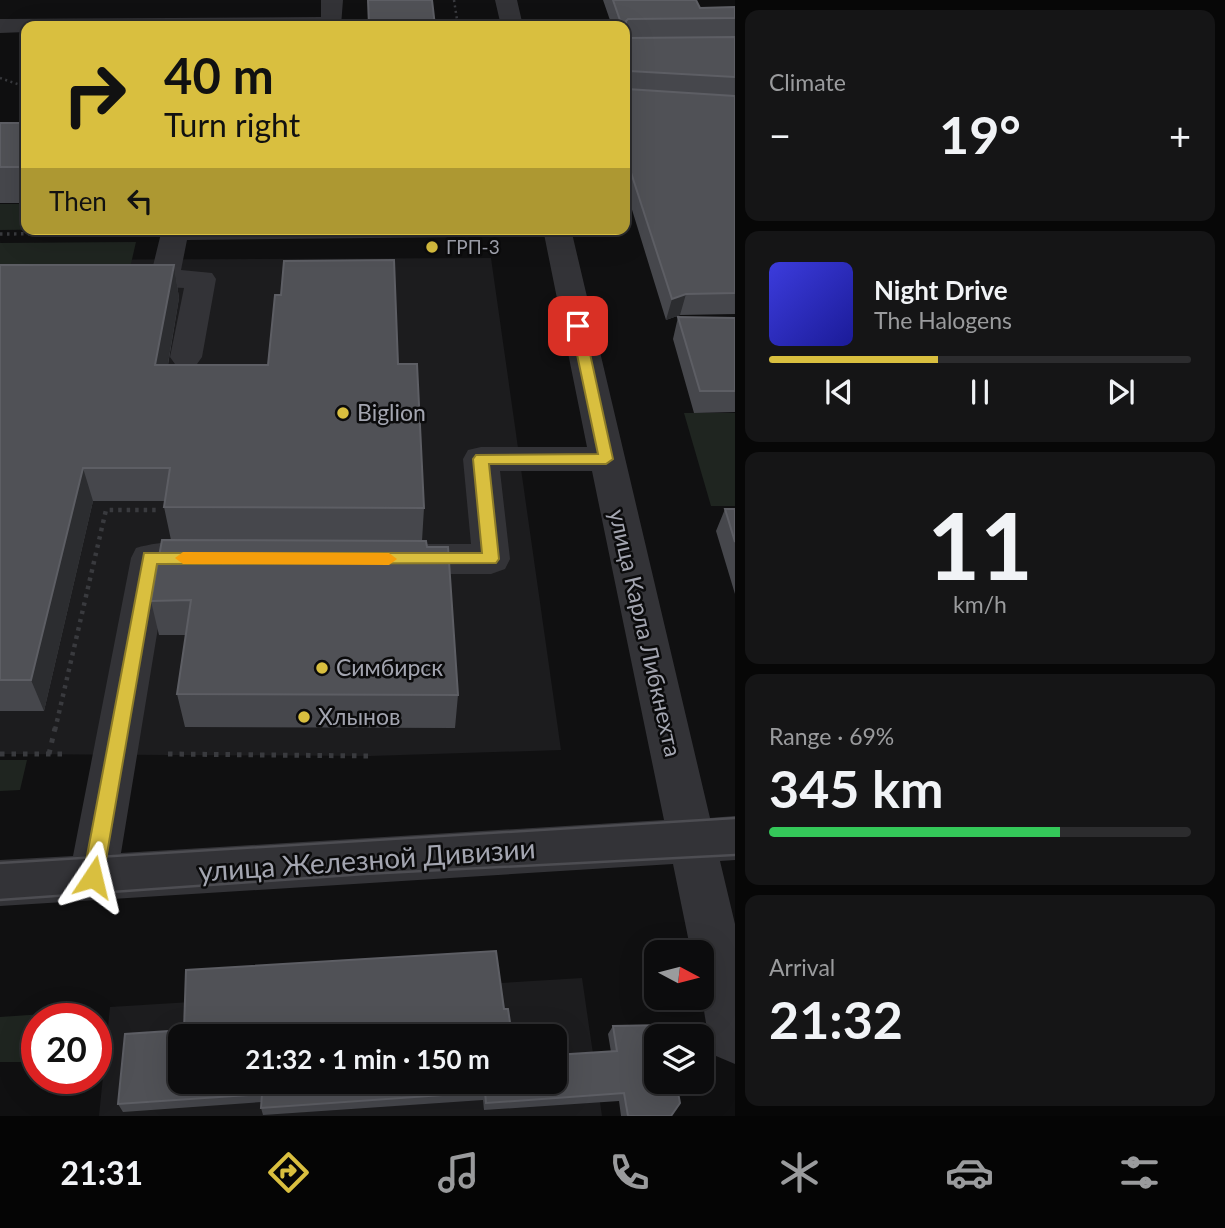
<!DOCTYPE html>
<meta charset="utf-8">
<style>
body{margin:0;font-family:Lato,sans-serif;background:#151516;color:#f1f3f6;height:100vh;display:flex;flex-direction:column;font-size:26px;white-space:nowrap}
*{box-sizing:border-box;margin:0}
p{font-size:23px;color:#9a9b9d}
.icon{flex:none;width:38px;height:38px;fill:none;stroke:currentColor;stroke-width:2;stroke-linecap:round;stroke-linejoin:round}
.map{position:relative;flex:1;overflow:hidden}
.panel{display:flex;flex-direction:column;gap:10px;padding:10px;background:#070707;width:490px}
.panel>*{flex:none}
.top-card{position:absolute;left:21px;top:21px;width:609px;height:214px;border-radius:14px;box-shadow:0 7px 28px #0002,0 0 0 2px #2c2c2e;background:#d9bf3f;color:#111;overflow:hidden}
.needle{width:46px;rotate:97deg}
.controls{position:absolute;left:644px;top:940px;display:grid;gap:14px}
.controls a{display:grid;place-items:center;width:70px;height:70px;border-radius:14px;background:#0c0c0d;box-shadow:0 7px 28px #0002,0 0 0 2px #2c2c2e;font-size:35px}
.speed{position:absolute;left:21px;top:1003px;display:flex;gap:14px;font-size:35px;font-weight:700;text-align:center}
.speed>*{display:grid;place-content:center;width:91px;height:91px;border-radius:50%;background:#0c0c0d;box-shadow:0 7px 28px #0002,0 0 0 2px #2c2c2e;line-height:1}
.speed .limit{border:10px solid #d22;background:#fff;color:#111}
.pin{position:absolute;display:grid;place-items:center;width:60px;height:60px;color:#fff;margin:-30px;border-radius:14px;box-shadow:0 4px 10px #0006}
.me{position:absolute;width:77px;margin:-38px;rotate:10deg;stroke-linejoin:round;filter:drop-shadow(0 0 5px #0008)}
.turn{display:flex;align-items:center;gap:24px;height:147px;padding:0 28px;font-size:32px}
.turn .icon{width:91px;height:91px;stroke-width:2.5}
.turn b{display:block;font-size:49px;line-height:60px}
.then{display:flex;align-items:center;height:66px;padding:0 28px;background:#0003;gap:14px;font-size:26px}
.big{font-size:52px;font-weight:700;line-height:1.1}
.panel .widget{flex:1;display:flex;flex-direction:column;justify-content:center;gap:10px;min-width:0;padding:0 24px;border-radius:14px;background:#151516}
.panel .dial{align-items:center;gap:0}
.dial b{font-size:91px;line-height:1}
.song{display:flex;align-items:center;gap:21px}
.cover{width:84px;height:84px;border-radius:10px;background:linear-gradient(135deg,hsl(240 70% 55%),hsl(240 70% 35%))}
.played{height:7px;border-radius:4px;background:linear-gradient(90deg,#d9bf3f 40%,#2c2c2e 40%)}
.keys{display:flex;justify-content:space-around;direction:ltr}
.heat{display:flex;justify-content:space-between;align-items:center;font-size:38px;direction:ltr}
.charge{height:10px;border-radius:5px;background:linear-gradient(90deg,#34c759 69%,#2c2c2e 0)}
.trip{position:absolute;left:168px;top:1024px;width:399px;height:70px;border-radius:14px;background:#0c0c0d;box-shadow:0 7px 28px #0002,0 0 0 2px #2c2c2e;font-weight:700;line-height:70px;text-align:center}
.tab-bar{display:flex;height:112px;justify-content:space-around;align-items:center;background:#050505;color:#9a9b9d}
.tab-bar .icon{width:49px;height:49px}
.tab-bar .selected{color:#d9bf3f}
.tab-bar b{font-size:32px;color:#f1f3f6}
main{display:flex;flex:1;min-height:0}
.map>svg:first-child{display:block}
</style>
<main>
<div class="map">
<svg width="735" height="1116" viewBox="0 0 735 1116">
<rect width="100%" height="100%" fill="#101011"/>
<!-- built -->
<path fill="#1c1c1e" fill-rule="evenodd" d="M491,258L561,750L370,756L0,754V260Z
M582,978L602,1116H99L110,1007ZM180,1036H555V1082H180Z"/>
<!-- green -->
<path fill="#1f2520" d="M0,204H26V229H73L0,230Z
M136,242L130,268L0,269V243Z
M684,413H735V506H711Z
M0,760H27L20,790L0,791Z
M73,1012L72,1018H37V1062H0V1017Z"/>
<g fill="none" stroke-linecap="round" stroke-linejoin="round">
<!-- path-far3 -->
<path stroke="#393a3e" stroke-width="2.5" stroke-dasharray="2 3.5" stroke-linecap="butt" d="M454,0L458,26
M0,78L26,87"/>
<!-- path-far2 -->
<path stroke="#393a3e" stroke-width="3.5" stroke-dasharray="2.5 4.5" stroke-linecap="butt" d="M0,234L132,233"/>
<!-- path-far1 -->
<path stroke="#393a3e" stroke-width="4.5" stroke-dasharray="3.5 5" stroke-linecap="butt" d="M55,730L106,510H159"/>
<!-- path -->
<path stroke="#393a3e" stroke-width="5" stroke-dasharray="4.5 7" stroke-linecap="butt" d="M0,754H64
M49,754L55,728
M168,754L370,756"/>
<!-- minor -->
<path fill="#333337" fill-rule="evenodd" d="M321,0H343L341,26H26V32L0,33V19L321,17Z
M495,0H517L523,26H501Z
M162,229H480L476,235L466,237L187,240L181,270L212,273L216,279L202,357L197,364L186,367L175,364L170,357L184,288L131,285L127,279L131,273L152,270Z
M543,229H571L710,818L735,816V860L720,861L735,924V1064L716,1056C701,1019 702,991 702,952H691L673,864L0,906V860L73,856L131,558L136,548C162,540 200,540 226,548L231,558L226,568L212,573H167L121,853L664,820L592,471H500L510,559L505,569L491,574H398L384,569L379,559L384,549L398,544H471L463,459L468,450L481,447H587Z"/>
<!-- tram -->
<path stroke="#4d4d52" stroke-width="2.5" d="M0,863L735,818
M0,900L365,874L735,855"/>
</g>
<!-- wall -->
<path fill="#46474c" d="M603,0H696L700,8L735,7V314L680,315L666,320L625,187V26H612Z
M0,123H26V203H0Z
M0,265H174L179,298L168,365L398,364L424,508L422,541L427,547L458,695L455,728L185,727L177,694L186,635H159L151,601L171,540L164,507L165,501H93L44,711H0Z
M678,317L735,318V412L694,413L673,339Z
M725,509H735V594L716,531Z
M496,951L180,1082L611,1052L608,1034L613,1026L671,1116H621L619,1101L484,1110L483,1100L263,1115L261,1108L262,1102L123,1112L118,1104L184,1030Z"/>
<!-- shaded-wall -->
<path fill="#2c2d30" d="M174,265L179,298L162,399L155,365Z
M686,294L680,315L666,320L672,299Z
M83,468L93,501L44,711L31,680Z"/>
<!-- building -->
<path fill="#505156" stroke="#5d5e64" stroke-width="2" d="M368,0H432L435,26H369Z
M613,0H696L700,8L735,7V18L628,19L626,21V35L625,26H622Z
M626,35L628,38L735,37V77L629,71L626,74L627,89L735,96V293L686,294L672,299L625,154V41H628Z
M0,123H26V167H0Z
M394,260L398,364H417L424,508L164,507L170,468H83L31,680H0V265H174L155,365H268L275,295H281L284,261Z
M678,317L735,318V391H700Z
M725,509H735V542Z
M162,540L426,541L427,547H448L458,695L177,694L191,600L151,601Z
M496,951L504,1009H508L512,1036H180V1082H555V1055L617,1051L613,1026L665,1025L667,1036H656V1082H676L680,1103L671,1116H628L624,1093L486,1103L485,1092L261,1108L262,1094L118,1104L125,1034L184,1030L186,970Z"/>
<!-- route -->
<path fill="#d9bf3f" stroke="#8d7c29" stroke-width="2" d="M578,322L584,326L613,459L606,464H489L499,559L496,563L157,564L103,877L100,884L93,887L86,884L83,877L144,553H482L473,459L476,455L598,454L571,326Z"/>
<!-- slow -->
<path fill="#f59e0b" d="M183,552L389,553L397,559L389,565L183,564L175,558Z"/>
<!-- markers -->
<g fill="#d9bf3f" stroke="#0b0b0c" stroke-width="2.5">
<circle cx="432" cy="247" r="7"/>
<circle cx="343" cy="413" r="7"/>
<circle cx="322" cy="668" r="7"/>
<circle cx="304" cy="717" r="7"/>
</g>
<g text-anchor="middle" stroke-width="5" stroke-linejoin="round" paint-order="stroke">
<!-- far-poi labels -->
<g font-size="19" fill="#a3a5b0" stroke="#0b0b0c" text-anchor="start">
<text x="446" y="254">ГРП-3</text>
</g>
<!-- poi labels -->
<g font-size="23" fill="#a3a5b0" stroke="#0b0b0c" text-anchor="start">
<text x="357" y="421">Biglion</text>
<text x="336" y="676">Симбирск</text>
<text x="318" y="725">Хлынов</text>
</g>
<!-- street labels -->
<g font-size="23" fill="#a3a5b0" stroke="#0b0b0c">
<text transform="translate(645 633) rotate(77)" y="8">улица Карла Либкнехта</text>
</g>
<!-- near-street labels -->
<g font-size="28" fill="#a3a5b0" stroke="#0b0b0c">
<text transform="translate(367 860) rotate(-4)" y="10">улица Железной Дивизии</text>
</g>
</g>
</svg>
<div class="controls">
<a><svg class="needle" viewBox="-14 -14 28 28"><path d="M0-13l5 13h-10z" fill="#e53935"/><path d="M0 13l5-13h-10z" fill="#9a9b9d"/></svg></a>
<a><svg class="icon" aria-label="layers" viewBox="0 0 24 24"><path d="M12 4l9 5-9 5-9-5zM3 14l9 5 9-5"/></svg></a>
</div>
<div class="speed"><div class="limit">20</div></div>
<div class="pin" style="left:578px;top:326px;background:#d93025"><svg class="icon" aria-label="arrive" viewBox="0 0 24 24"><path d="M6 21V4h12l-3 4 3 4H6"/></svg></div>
<svg class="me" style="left:93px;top:877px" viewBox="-20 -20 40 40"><path d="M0-17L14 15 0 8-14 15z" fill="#d9bf3f" stroke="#fff" stroke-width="4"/></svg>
<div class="trip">21:32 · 1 min · 150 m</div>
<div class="top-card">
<div class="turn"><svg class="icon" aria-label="right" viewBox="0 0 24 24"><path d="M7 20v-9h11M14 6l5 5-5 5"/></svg><div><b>40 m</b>Turn right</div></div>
<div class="then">Then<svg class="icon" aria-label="left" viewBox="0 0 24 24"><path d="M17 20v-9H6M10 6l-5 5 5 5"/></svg></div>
</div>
</div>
<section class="panel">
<div class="widget"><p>Climate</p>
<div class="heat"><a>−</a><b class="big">19°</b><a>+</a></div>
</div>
<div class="widget">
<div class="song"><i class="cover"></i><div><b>Night Drive</b><p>The Halogens</p></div></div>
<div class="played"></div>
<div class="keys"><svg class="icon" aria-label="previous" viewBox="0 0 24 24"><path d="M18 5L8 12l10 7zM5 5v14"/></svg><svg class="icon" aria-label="pause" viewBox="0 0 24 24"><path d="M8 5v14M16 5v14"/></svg><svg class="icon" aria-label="next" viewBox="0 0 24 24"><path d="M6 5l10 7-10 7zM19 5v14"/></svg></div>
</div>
<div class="widget dial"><b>11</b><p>km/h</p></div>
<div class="widget"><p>Range · 69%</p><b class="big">345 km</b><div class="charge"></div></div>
<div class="widget"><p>Arrival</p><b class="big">21:32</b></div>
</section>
</main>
<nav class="tab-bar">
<b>21:31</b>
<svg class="icon selected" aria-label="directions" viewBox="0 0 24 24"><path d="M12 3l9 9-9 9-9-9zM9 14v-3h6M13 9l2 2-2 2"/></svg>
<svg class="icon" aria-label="music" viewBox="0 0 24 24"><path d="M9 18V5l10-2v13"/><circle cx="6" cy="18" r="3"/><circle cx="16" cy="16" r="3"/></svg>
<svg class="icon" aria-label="phone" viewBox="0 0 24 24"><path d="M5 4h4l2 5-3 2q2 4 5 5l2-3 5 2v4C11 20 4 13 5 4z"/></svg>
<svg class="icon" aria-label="climate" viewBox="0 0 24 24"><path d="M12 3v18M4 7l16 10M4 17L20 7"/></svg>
<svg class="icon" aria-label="car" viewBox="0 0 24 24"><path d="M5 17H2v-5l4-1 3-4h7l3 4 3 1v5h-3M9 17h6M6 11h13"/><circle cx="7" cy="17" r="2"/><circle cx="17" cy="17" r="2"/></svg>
<svg class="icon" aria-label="filters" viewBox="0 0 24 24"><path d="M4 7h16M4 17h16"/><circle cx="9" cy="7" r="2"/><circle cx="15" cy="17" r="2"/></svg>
</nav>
